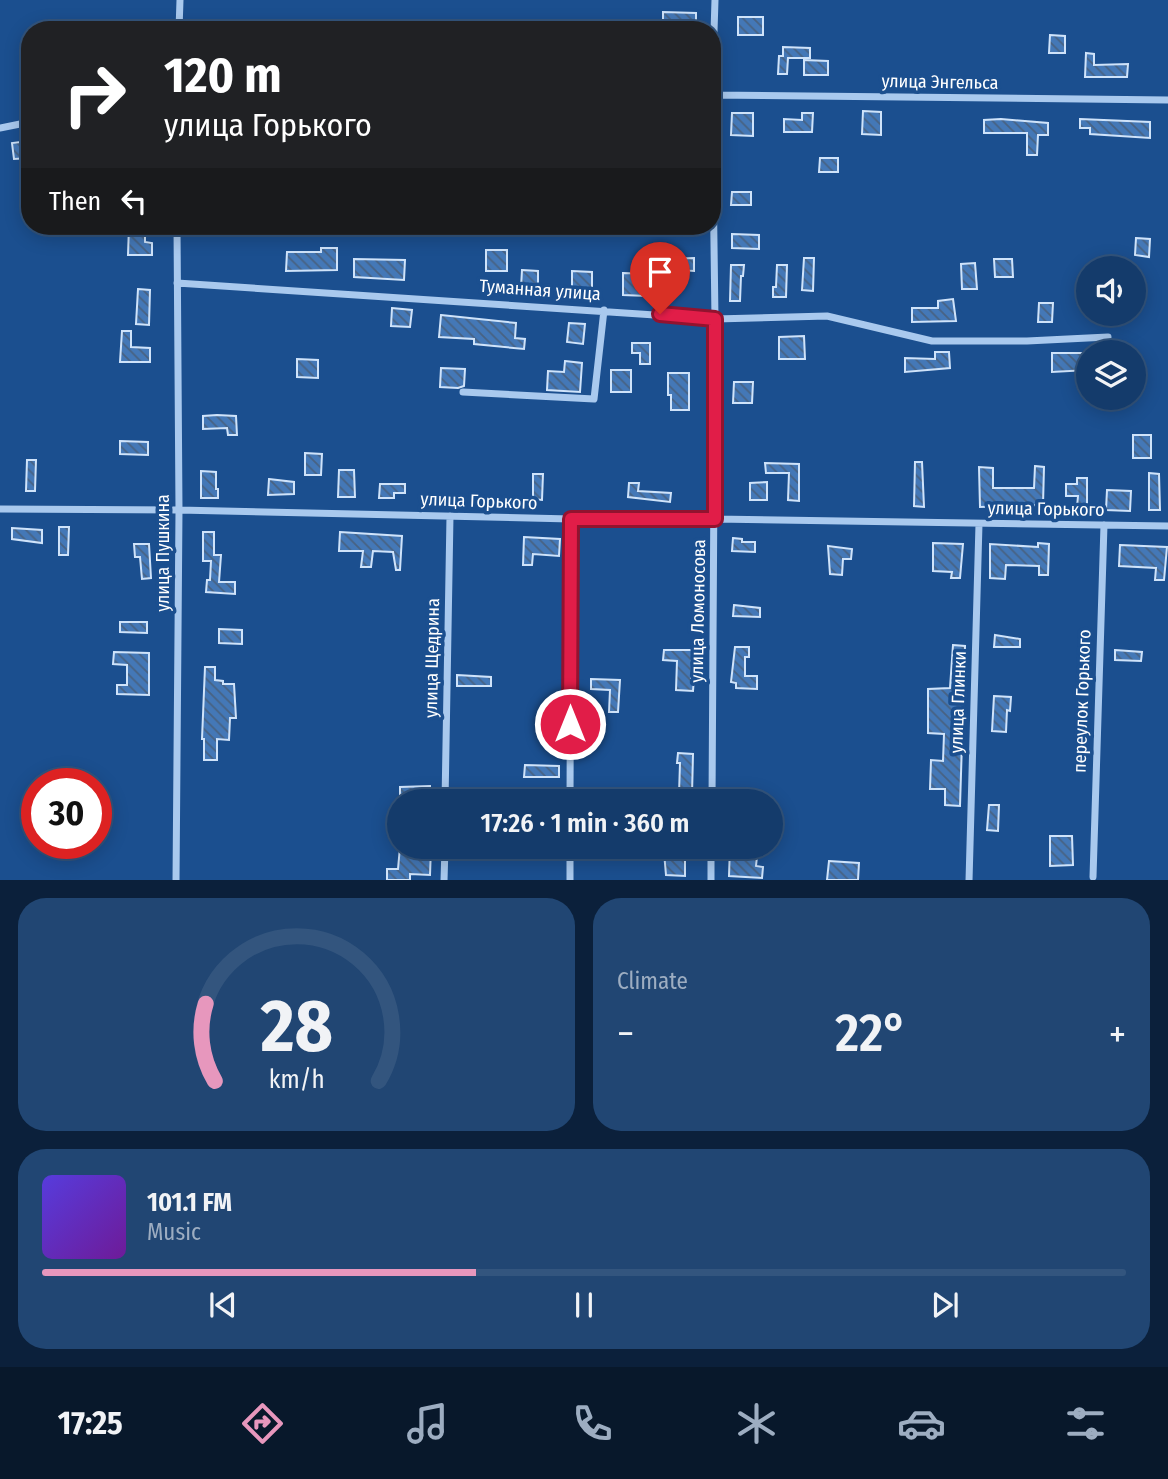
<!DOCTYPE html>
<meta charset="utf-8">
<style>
body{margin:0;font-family:"Fira Sans Condensed",sans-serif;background:#214673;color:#f1f3f6;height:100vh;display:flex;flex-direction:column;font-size:26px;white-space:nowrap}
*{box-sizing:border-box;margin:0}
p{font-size:23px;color:#9dadc1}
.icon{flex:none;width:38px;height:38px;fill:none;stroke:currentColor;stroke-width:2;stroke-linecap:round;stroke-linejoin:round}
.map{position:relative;height:880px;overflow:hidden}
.side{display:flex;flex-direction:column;gap:18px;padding:18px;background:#0b203b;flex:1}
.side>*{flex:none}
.guide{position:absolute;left:21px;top:21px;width:700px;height:214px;border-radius:28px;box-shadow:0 4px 18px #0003,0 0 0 2px #33557e;background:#202124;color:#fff;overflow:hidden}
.controls{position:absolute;left:1076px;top:256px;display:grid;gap:14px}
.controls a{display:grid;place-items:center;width:70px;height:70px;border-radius:50%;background:#143b6b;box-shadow:0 4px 18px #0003,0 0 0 2px #33557e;font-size:35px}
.speed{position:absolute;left:21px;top:768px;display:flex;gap:14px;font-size:35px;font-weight:700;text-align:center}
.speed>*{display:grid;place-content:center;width:91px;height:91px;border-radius:50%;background:#143b6b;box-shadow:0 4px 18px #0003,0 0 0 2px #33557e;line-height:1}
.speed .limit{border:10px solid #d22;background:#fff;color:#111}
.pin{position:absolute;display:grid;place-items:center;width:60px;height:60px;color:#fff;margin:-72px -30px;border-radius:50% 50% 50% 0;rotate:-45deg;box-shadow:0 0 7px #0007}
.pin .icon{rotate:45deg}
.me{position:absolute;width:77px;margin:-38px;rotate:0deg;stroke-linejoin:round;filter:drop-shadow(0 0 5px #0008)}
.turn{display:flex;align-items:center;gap:24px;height:147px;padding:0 28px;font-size:32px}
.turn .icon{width:91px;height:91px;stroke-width:2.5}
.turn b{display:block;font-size:49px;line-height:60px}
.then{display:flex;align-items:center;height:66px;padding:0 28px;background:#0003;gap:14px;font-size:26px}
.big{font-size:52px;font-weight:600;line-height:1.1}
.side .card{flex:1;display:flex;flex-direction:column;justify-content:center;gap:10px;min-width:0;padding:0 24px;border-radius:28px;background:#214673}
.side .dial{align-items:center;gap:0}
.dial svg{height:182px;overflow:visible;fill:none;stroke:#33557e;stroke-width:7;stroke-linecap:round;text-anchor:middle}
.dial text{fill:#f1f3f6;stroke:none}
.song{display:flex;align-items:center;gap:21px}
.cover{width:84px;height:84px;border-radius:10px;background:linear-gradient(135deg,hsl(250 70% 55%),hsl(280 70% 35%))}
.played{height:7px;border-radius:4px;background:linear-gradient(90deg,#e797bd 40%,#33557e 40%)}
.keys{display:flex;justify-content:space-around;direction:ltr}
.heat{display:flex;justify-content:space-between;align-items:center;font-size:38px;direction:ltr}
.side .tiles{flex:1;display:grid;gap:18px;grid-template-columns:1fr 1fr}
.card:last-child{grid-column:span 2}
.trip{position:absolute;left:387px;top:789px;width:396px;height:70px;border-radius:35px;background:#143b6b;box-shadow:0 4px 18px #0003,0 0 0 2px #33557e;font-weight:600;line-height:70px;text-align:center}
.dock{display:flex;height:112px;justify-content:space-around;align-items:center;background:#08182b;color:#9dadc1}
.dock .icon{width:49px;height:49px}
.dock .current{color:#e797bd}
.dock b{font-size:32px;color:#f1f3f6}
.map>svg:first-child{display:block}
</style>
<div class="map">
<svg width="1168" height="881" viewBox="0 0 1168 881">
<defs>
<pattern id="building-back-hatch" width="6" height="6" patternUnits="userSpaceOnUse" patternTransform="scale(1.75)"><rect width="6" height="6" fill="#4478b7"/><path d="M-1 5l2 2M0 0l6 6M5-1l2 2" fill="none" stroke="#486282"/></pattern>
</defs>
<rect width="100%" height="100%" fill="#1b4f8f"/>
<!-- building -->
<path fill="url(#building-back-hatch)" stroke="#cfe3fa" stroke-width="2" d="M663,12L696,13V25L663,22Z
M738,17H763V35H738Z
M1050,35L1065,36V53H1049Z
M783,47L810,48V58H788L787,74H778L779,56H783Z
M1086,53L1094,54V65L1128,64L1127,77H1085Z
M804,60L828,61V75H804Z
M863,111L881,112V135L862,134Z
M732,113H753V136L731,135Z
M802,113H813L812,132H784V119L802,120Z
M1001,119L1048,123V135H1038L1037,155H1027V133H984V120Z
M1080,119L1150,122V138L1090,134V128H1080Z
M28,141L30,158L14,159L12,143Z
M820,158H838V172H819Z
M732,192H751V205H731Z
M129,226H145V242L152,243V255H128Z
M732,234L759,235V249L732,248Z
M1136,238L1150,239L1149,257L1135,255Z
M321,248H337V270L286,271L287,252H321Z
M486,250H507V271H486Z
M694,258V271L666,269L667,259Z
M804,258H814L813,291L802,290Z
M354,259L405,260L404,280L354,277Z
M994,259H1012L1013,277H995Z
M975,263L977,289H962L961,264Z
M731,265H744L743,276H741L740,301H730Z
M777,265H787L786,297H773V287H776Z
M522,270L538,271V288H521Z
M572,271L592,272V291L572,290Z
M623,273L648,274L647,296L623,295Z
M138,289L150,290L149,325L136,324Z
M953,299L956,321L912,322V308H938V301Z
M1039,303H1053L1052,322H1038Z
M392,308L412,310L410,327L391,326Z
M441,315L516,323L515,338L525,339L524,349L474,344V339L439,337Z
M569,323L585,324L583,344L567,342Z
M122,331H131V347L150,348V362H120Z
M804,336L805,359H779V337Z
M632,343H650V364H640V353H632Z
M935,352H949L950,368L905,372V358L935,359Z
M1052,353H1088V370L1052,372Z
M297,359L318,360V378L297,377Z
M565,361L582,363L580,392L547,390L548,371L564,372Z
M441,368L465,369L464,386L458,388L440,387Z
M611,370H631V392H611Z
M668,373H689V410H671V395H668Z
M734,382H753L752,403H733Z
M217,415L236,416L237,435H228L227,428L203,429V416Z
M1133,435H1151V458H1133Z
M120,441L148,442V455L120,454Z
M305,453L322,454L321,475H305Z
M27,460H36L35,491H26Z
M915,462H922L924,507L914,506Z
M765,463L799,464V501L788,500L789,473H766Z
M1035,466L1044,467L1043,505L980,507L979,467L993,468V488H1034Z
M339,470H354L355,497H338Z
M201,471L216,472V489H218V498H201Z
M1149,473L1159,474L1160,510H1149Z
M533,474H543L542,500L533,499Z
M1077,478H1087V508L1077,507L1078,496H1066V484H1077Z
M269,479L294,482V494L268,495Z
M767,482V500H750V483Z
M629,483H639L638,491L671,493L670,502L628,497Z
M380,484H405V493H394V498H379Z
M1107,490L1131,491L1130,511L1106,510Z
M59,527H69L68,555H59Z
M12,528L42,530V543L12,539Z
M203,532H214V555H221L219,582H235V594L206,592L207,580H210L211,561H203Z
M340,532L402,536L400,570H396L393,552L373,551L371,567H361L363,551H339Z
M524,537L560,539L559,556L533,554L532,565H523Z
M733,538L742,539V542H755V552L732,551Z
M933,543L963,544L960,578H951L952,572L933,571Z
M1038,543L1049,544L1048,575H1039V566L1006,565L1005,579L990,578V544L1038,547Z
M134,544H149L151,578L142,579L140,557H135Z
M1120,545L1167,547L1164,580H1155L1156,568L1119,566Z
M828,546L852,549L851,559H843L842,575L830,574Z
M734,605L760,608V617L733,616Z
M120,622H147V633L120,632Z
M219,629L242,630V644L219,643Z
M995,635L1020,639V647H994Z
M953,645L965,646L960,806L945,805V789H930L931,760L943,761L944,734L928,733V689L950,688Z
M735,647H749V657H745V676H757V689L736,688V683L731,682Z
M664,650H692L691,678H694L693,691L676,690L677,661L663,660Z
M1115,650L1142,652L1141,661L1115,660Z
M114,652L149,653V695L117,694V685H127V665L113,664Z
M205,667H215V680L223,681V684H234L236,718H230L229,740L217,739V760H204V739H202Z
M457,675L491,677V686H457Z
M591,679L620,680L618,712H609L610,690L591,689Z
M994,696L1011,697L1010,711L1007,710L1006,732L992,731Z
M678,753L693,754L692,795L679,794L680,763H677Z
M525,765L559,766V777H524Z
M430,786V795L400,794V787Z
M989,805H999L998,831L987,830Z
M1050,836H1072L1073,865L1050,866Z
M400,847H431L430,875L410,874V880H387V869H398Z
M730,847H758L756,866L763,867L762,878L729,876Z
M664,852H685V876L666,875Z
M829,861L859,863L858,880H827Z"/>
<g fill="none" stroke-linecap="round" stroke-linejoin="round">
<!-- street -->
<path stroke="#a9c9ee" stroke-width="7" d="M179,30L180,0
M712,95L1168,100
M0,128L30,122
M177,283L715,319L827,316L932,341H1027L1108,337
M463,392L594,399L604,310
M0,509L179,510L571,519H715L1168,526
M445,802L450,516
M570,802L571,519
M712,802L715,319L712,95L715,0
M1093,877L1104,525
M176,881L179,510L177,226
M444,881L445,847
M570,881V847
M711,881V847
M969,881L979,524"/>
</g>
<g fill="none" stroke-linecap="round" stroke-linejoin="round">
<defs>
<path id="route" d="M570,724L571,519H715V319L660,314"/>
</defs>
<!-- route casing -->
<use href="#route" stroke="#92132f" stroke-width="18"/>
<!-- route -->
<use href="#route" stroke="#e11d48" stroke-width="12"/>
</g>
<g text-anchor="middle" stroke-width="7" stroke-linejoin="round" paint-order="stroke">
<!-- street labels -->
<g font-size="18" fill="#fff" stroke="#1b4f8f">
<text transform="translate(940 82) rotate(1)" y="6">улица Энгельса</text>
<text transform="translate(540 290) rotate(4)" y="6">Туманная улица</text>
<text transform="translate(479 501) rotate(2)" y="6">улица Горького</text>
<text transform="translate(1046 509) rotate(1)" y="6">улица Горького</text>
<text transform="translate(163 553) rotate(-90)" y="6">улица Пушкина</text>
<text transform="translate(698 611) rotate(-89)" y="6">улица Ломоносова</text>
<text transform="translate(432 658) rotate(-89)" y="6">улица Щедрина</text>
<text transform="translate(1082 701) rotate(-88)" y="6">переулок Горького</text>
<text transform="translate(958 702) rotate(-88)" y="6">улица Глинки</text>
</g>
</g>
</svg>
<div class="controls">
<a><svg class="icon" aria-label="sound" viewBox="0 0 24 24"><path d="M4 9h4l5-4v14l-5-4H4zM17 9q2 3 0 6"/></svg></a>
<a><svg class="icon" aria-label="layers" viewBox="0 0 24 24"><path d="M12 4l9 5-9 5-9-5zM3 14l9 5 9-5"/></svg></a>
</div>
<div class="speed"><div class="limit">30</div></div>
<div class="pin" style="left:660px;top:314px;background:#d93025"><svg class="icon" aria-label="arrive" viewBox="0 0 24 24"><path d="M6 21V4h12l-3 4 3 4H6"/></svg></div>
<svg class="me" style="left:570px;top:724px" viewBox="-20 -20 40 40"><circle r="17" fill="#e11d48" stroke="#fff" stroke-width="3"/><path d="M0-11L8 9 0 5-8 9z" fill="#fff"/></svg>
<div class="trip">17:26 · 1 min · 360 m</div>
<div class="guide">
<div class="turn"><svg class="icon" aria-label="right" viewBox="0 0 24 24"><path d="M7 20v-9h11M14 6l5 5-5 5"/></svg><div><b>120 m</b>улица Горького</div></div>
<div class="then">Then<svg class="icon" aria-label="left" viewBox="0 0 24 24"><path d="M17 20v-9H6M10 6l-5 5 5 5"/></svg></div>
</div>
</div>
<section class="side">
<div class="tiles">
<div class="card dial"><svg viewBox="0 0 100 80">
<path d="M14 69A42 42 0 1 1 86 69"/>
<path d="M14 69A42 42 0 0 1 10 35" stroke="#e797bd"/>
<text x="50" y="56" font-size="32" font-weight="700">28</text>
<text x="50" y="72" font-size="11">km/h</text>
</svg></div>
<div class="card"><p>Climate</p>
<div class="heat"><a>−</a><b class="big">22°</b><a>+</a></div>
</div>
<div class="card">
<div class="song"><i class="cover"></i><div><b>101.1 FM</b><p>Music</p></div></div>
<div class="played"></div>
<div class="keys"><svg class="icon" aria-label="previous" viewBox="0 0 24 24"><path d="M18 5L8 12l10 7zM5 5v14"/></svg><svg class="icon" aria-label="pause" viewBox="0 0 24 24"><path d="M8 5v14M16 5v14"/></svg><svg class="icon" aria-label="next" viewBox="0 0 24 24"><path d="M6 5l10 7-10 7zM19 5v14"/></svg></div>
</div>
</div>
</section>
<nav class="dock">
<b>17:25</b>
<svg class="icon current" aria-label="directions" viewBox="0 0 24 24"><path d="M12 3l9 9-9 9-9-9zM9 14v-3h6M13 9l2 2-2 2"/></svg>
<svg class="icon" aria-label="music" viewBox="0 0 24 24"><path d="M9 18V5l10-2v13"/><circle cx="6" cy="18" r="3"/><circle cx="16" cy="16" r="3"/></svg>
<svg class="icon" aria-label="phone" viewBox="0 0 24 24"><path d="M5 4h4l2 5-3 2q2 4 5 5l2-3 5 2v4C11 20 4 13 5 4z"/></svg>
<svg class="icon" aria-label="climate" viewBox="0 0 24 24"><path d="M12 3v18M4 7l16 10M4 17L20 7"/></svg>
<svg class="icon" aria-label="car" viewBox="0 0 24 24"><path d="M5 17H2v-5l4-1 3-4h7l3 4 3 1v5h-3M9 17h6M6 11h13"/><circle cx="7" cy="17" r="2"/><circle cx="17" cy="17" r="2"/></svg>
<svg class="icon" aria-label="filters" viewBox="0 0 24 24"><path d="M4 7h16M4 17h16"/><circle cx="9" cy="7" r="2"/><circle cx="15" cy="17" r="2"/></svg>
</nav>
